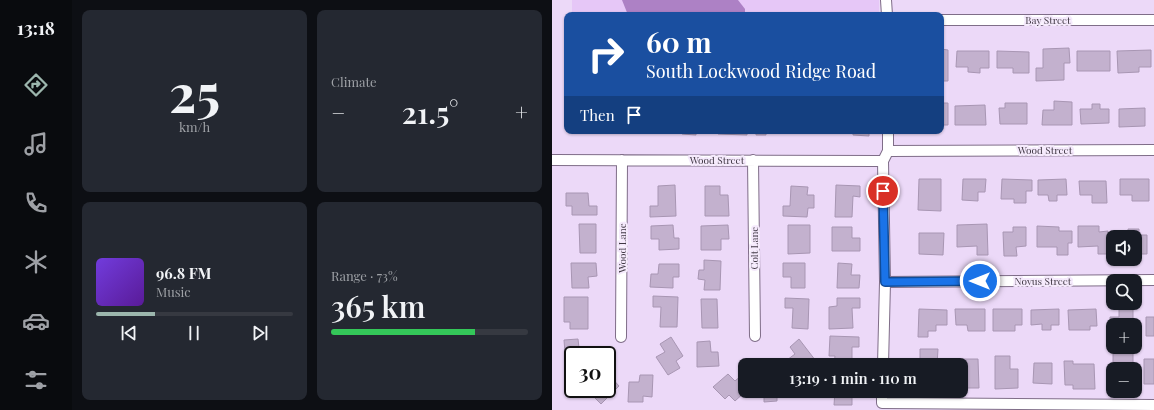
<!DOCTYPE html>
<meta charset="utf-8">
<style>
body{margin:0;font-family:"Playfair Display",serif;background:#242831;color:#f1f3f6;height:100vh;display:flex;flex-direction:column;font-size:15px;white-space:nowrap}
*{box-sizing:border-box;margin:0}
p{font-size:13px;color:#9ea1a6}
.icon{flex:none;width:22px;height:22px;fill:none;stroke:currentColor;stroke-width:2;stroke-linecap:round;stroke-linejoin:round}
.map{position:relative;flex:1;overflow:hidden}
.details{display:flex;flex-direction:column;gap:10px;padding:10px;background:#0d0f14;width:480px}
.details>*{flex:none}
.hud{position:absolute;left:12px;top:12px;width:380px;height:122px;border-radius:8px;box-shadow:0 1px 3px #0004;background:#1a4fa0;color:#fff;overflow:hidden}
.buttons{position:absolute;left:554px;top:230px;display:grid;gap:8px}
.buttons a{display:grid;place-items:center;width:36px;height:36px;border-radius:8px;background:#171b24;box-shadow:0 1px 3px #0004;font-size:20px}
.speed{position:absolute;left:12px;top:346px;display:flex;gap:8px;font-size:20px;font-weight:700;text-align:center}
.speed>*{display:grid;place-content:center;width:52px;height:52px;border-radius:50%;background:#171b24;box-shadow:0 1px 3px #0004;line-height:1}
.speed .limit{border:2px solid #111;border-radius:6px;background:#fff;color:#111}
.pin{position:absolute;display:grid;place-items:center;width:34px;height:34px;color:#fff;margin:-17px;border:2px solid #fff;border-radius:50%;box-shadow:0 1px 4px #0007}
.me{position:absolute;width:44px;margin:-22px;rotate:270deg;stroke-linejoin:round;filter:drop-shadow(0 0 3px #0008)}
.turn{display:flex;align-items:center;gap:14px;height:84px;padding:0 16px;font-size:18px}
.turn .icon{width:52px;height:52px;stroke-width:2.5}
.turn b{display:block;font-size:28px;line-height:34px}
.then{display:flex;align-items:center;height:38px;padding:0 16px;background:#0003;gap:8px;font-size:15px}
.big{font-size:30px;font-weight:600;line-height:1.1}
.details .card{flex:1;display:flex;flex-direction:column;justify-content:center;gap:6px;min-width:0;padding:0 14px;border-radius:8px;background:#242831}
.details .dial{align-items:center;gap:0}
.dial b{font-size:52px;line-height:1}
.song{display:flex;align-items:center;gap:12px}
.cover{width:48px;height:48px;border-radius:6px;background:linear-gradient(135deg,hsl(260 70% 55%),hsl(270 70% 35%))}
.played{height:4px;border-radius:2px;background:linear-gradient(90deg,#9cb6ad 30%,#363941 30%)}
.keys{display:flex;justify-content:space-around;direction:ltr}
.heat{display:flex;justify-content:space-between;align-items:center;font-size:22px;direction:ltr}
.charge{height:6px;border-radius:3px;background:linear-gradient(90deg,#34c759 73%,#363941 0)}
.details .tiles{flex:1;display:grid;gap:10px;grid-template-columns:repeat(2,1fr)}
.trip{position:absolute;left:186px;top:358px;width:230px;height:40px;border-radius:8px;background:#171b24;box-shadow:0 1px 3px #0004;font-weight:600;line-height:40px;text-align:center}
main{display:flex;flex:1;min-height:0}
.dock{display:flex;flex-direction:column;width:72px;justify-content:space-around;align-items:center;background:#090b0e;color:#9ea1a6}
.dock .icon{width:28px;height:28px}
.dock .current{color:#9cb6ad}
.dock b{font-size:18px;color:#f1f3f6}
.map>svg:first-child{display:block}
</style>
<main>
<nav class="dock">
<b>13:18</b>
<svg class="icon current" aria-label="directions" viewBox="0 0 24 24"><path d="M12 3l9 9-9 9-9-9zM9 14v-3h6M13 9l2 2-2 2"/></svg>
<svg class="icon" aria-label="music" viewBox="0 0 24 24"><path d="M9 18V5l10-2v13"/><circle cx="6" cy="18" r="3"/><circle cx="16" cy="16" r="3"/></svg>
<svg class="icon" aria-label="phone" viewBox="0 0 24 24"><path d="M5 4h4l2 5-3 2q2 4 5 5l2-3 5 2v4C11 20 4 13 5 4z"/></svg>
<svg class="icon" aria-label="climate" viewBox="0 0 24 24"><path d="M12 3v18M4 7l16 10M4 17L20 7"/></svg>
<svg class="icon" aria-label="car" viewBox="0 0 24 24"><path d="M5 17H2v-5l4-1 3-4h7l3 4 3 1v5h-3M9 17h6M6 11h13"/><circle cx="7" cy="17" r="2"/><circle cx="17" cy="17" r="2"/></svg>
<svg class="icon" aria-label="filters" viewBox="0 0 24 24"><path d="M4 7h16M4 17h16"/><circle cx="9" cy="7" r="2"/><circle cx="15" cy="17" r="2"/></svg>
</nav>
<section class="details">
<div class="tiles">
<div class="card dial"><b>25</b><p>km/h</p></div>
<div class="card"><p>Climate</p>
<div class="heat"><a>−</a><b class="big">21.5°</b><a>+</a></div>
</div>
<div class="card">
<div class="song"><i class="cover"></i><div><b>96.8 FM</b><p>Music</p></div></div>
<div class="played"></div>
<div class="keys"><svg class="icon" aria-label="previous" viewBox="0 0 24 24"><path d="M18 5L8 12l10 7zM5 5v14"/></svg><svg class="icon" aria-label="pause" viewBox="0 0 24 24"><path d="M8 5v14M16 5v14"/></svg><svg class="icon" aria-label="next" viewBox="0 0 24 24"><path d="M6 5l10 7-10 7zM19 5v14"/></svg></div>
</div>
<div class="card"><p>Range · 73%</p><b class="big">365 km</b><div class="charge"></div></div>
</div>
</section>
<div class="map">
<svg width="602" height="410" viewBox="0 0 602 410">
<rect width="100%" height="100%" fill="#ecd9f8"/>
<!-- green -->
<path fill="#e6c7f7" d="M20,0H327V15H20Z"/>
<!-- water -->
<path fill="#ad81c5" d="M70,0H186L193,9V15H76Z"/>
<!-- building -->
<path fill="#c3b1ce" stroke="#a896b3" d="M517,48L518,63H512V80L484,81V68H491V49Z
M389,49L396,50V81H389Z
M599,50V67H587V72L566,73L565,51Z
M405,51H437V68H428V73L416,72V67H404Z
M445,51L477,52V73H461V68H445Z
M525,51H558V71H525Z
M502,101L520,102V125H490L491,110H502Z
M389,103H396V125H389Z
M453,103H475V124H448L447,108H453Z
M540,104H548V109H557V123L529,124L528,109H540Z
M433,105L434,125H403V106Z
M593,108V126L567,127V109Z
M130,131H144V135L130,134Z
M166,131H195V135L166,134Z
M204,131H214V135H204Z
M301,131H317V136L301,135Z
M367,179H389V211L366,210Z
M411,179H434L433,192H426V201L410,200Z
M450,179L480,180V191H474V203H462V199H449Z
M514,179L515,195H505V201H497L496,195H486V180Z
M568,179H597V201H580V195H568Z
M527,181H554L555,203H540V195H528Z
M123,185L124,216L98,217V206H106V186Z
M284,185L308,186V197L301,196L300,217H283Z
M153,186H168V195H176L177,216H153Z
M239,186L256,187L255,195H262V208H256L255,217L231,216V206H238Z
M14,193H36L37,206H45V215H20V206H14Z
M27,224H44V253H28Z
M435,224L436,255H425V246L405,247V225Z
M121,225L122,238H127V249L107,250V239H99V226Z
M176,225L177,239H169V250H149V226Z
M236,225H258V253L236,254Z
M485,226L507,227V231H520V243H516V255H505V247H485Z
M526,226H547V232L556,231L557,254H546V246L526,247Z
M280,227H300V238H308V251H280Z
M461,227H474V246L464,247L465,256H452L451,232H461Z
M576,229H587V235H595V254H583V237H566V236L576,235Z
M367,233H392L391,255L367,254Z
M152,260L169,261L168,290H152L153,280L146,279L147,270H152Z
M19,263H44L45,276L36,277L37,288H20Z
M231,263H253V288H239V277H231Z
M286,263L300,264L299,275H308L307,288H285Z
M107,264H127V277H121V288L98,287L99,274H106Z
M101,296L126,297L125,327H108L109,307H101Z
M12,297H36V329H18V322H12Z
M233,298L257,299L256,329L240,328L241,308H233Z
M285,298H308V308H300L301,328L277,329V307L285,306Z
M149,299H165L166,328H150Z
M367,309L395,310V325H384V331H376V337H366Z
M403,309H433V331H416L415,325H404Z
M441,309H470V325H463V331H441Z
M507,309V325H499V330H490V324L479,325V310Z
M544,309L545,326H538V330H517L516,310Z
M567,309H581V325H561V337H558V317H567Z
M594,317H602V336H594Z
M278,336L307,337V347H300V365H282L283,356H277Z
M119,337L131,356L124,361L128,368L116,375L104,357L113,352L108,344Z
M26,339L27,348L36,347V355H21V365H14L12,340Z
M247,339L267,365H239L235,360L243,354L238,347Z
M158,341L159,352H166L167,366L145,367V342Z
M368,349H386L385,365H368Z
M561,350L581,351V369H561V383Z
M443,356H458V369H466V388L443,389Z
M407,359H426L427,388H409V365H407Z
M592,359H602V384H592Z
M512,361H521V364H542L543,389H521V385H513Z
M482,363H500V384L481,383Z
M176,374L183,381L190,375L193,378L194,391L183,401L177,395L173,399L161,387Z
M57,375L67,386L49,404L34,389H55V378Z
M88,375H101L100,397L91,396V402H76L77,382H87Z
M212,391H235V396H225V401L212,402Z
M283,391H300V405H282Z"/>
<g fill="none" stroke-linecap="round" stroke-linejoin="round">
<defs>
<path id="minor" d="M334,0L335,15
M389,20H602
M336,151L602,150
M0,160L331,161
M201,160L203,336
M333,282L602,280
M69,337L70,160
M331,365L333,282L331,161L336,151V131
M330,391V403L602,405"/>
</defs>
<!-- minor casing -->
<use href="#minor" stroke="#7f6d88" stroke-width="12"/>
<!-- minor -->
<use href="#minor" stroke="#fff" stroke-width="10"/>
</g>
<g fill="none" stroke-linecap="round" stroke-linejoin="round">
<defs>
<path id="route" d="M331,191L333,282L428,281"/>
</defs>
<!-- route casing -->
<use href="#route" stroke="#114b97" stroke-width="10"/>
<!-- route -->
<use href="#route" stroke="#1a73e8" stroke-width="7"/>
</g>
<g text-anchor="middle" stroke-width="4" stroke-linejoin="round" paint-order="stroke">
<!-- street labels -->
<g font-size="10" fill="#403844" stroke="#f5eafc">
<text x="496" y="24">Bay Street</text>
<text x="493" y="154">Wood Street</text>
<text x="165" y="164">Wood Street</text>
<text transform="translate(70 248) rotate(-90)" y="4">Wood Lane</text>
<text transform="translate(202 248) rotate(-90)" y="4">Colt Lane</text>
<text x="491" y="285">Novus Street</text>
</g>
</g>
</svg>
<div class="buttons">
<a><svg class="icon" aria-label="sound" viewBox="0 0 24 24"><path d="M4 9h4l5-4v14l-5-4H4zM17 9q2 3 0 6"/></svg></a>
<a><svg class="icon" aria-label="search" viewBox="0 0 24 24"><circle cx="10" cy="10" r="6"/><path d="M15 15l6 6"/></svg></a>
<a>+</a>
<a>−</a>
</div>
<div class="speed"><div class="limit">30</div></div>
<div class="pin" style="left:331px;top:191px;background:#d93025"><svg class="icon" aria-label="arrive" viewBox="0 0 24 24"><path d="M6 21V4h12l-3 4 3 4H6"/></svg></div>
<svg class="me" style="left:428px;top:281px" viewBox="-20 -20 40 40"><circle r="17" fill="#1a73e8" stroke="#fff" stroke-width="3"/><path d="M0-11L8 9 0 5-8 9z" fill="#fff"/></svg>
<div class="trip">13:19 · 1 min · 110 m</div>
<div class="hud">
<div class="turn"><svg class="icon" aria-label="right" viewBox="0 0 24 24"><path d="M7 20v-9h11M14 6l5 5-5 5"/></svg><div><b>60 m</b>South Lockwood Ridge Road</div></div>
<div class="then">Then<svg class="icon" aria-label="arrive" viewBox="0 0 24 24"><path d="M6 21V4h12l-3 4 3 4H6"/></svg></div>
</div>
</div>
</main>
